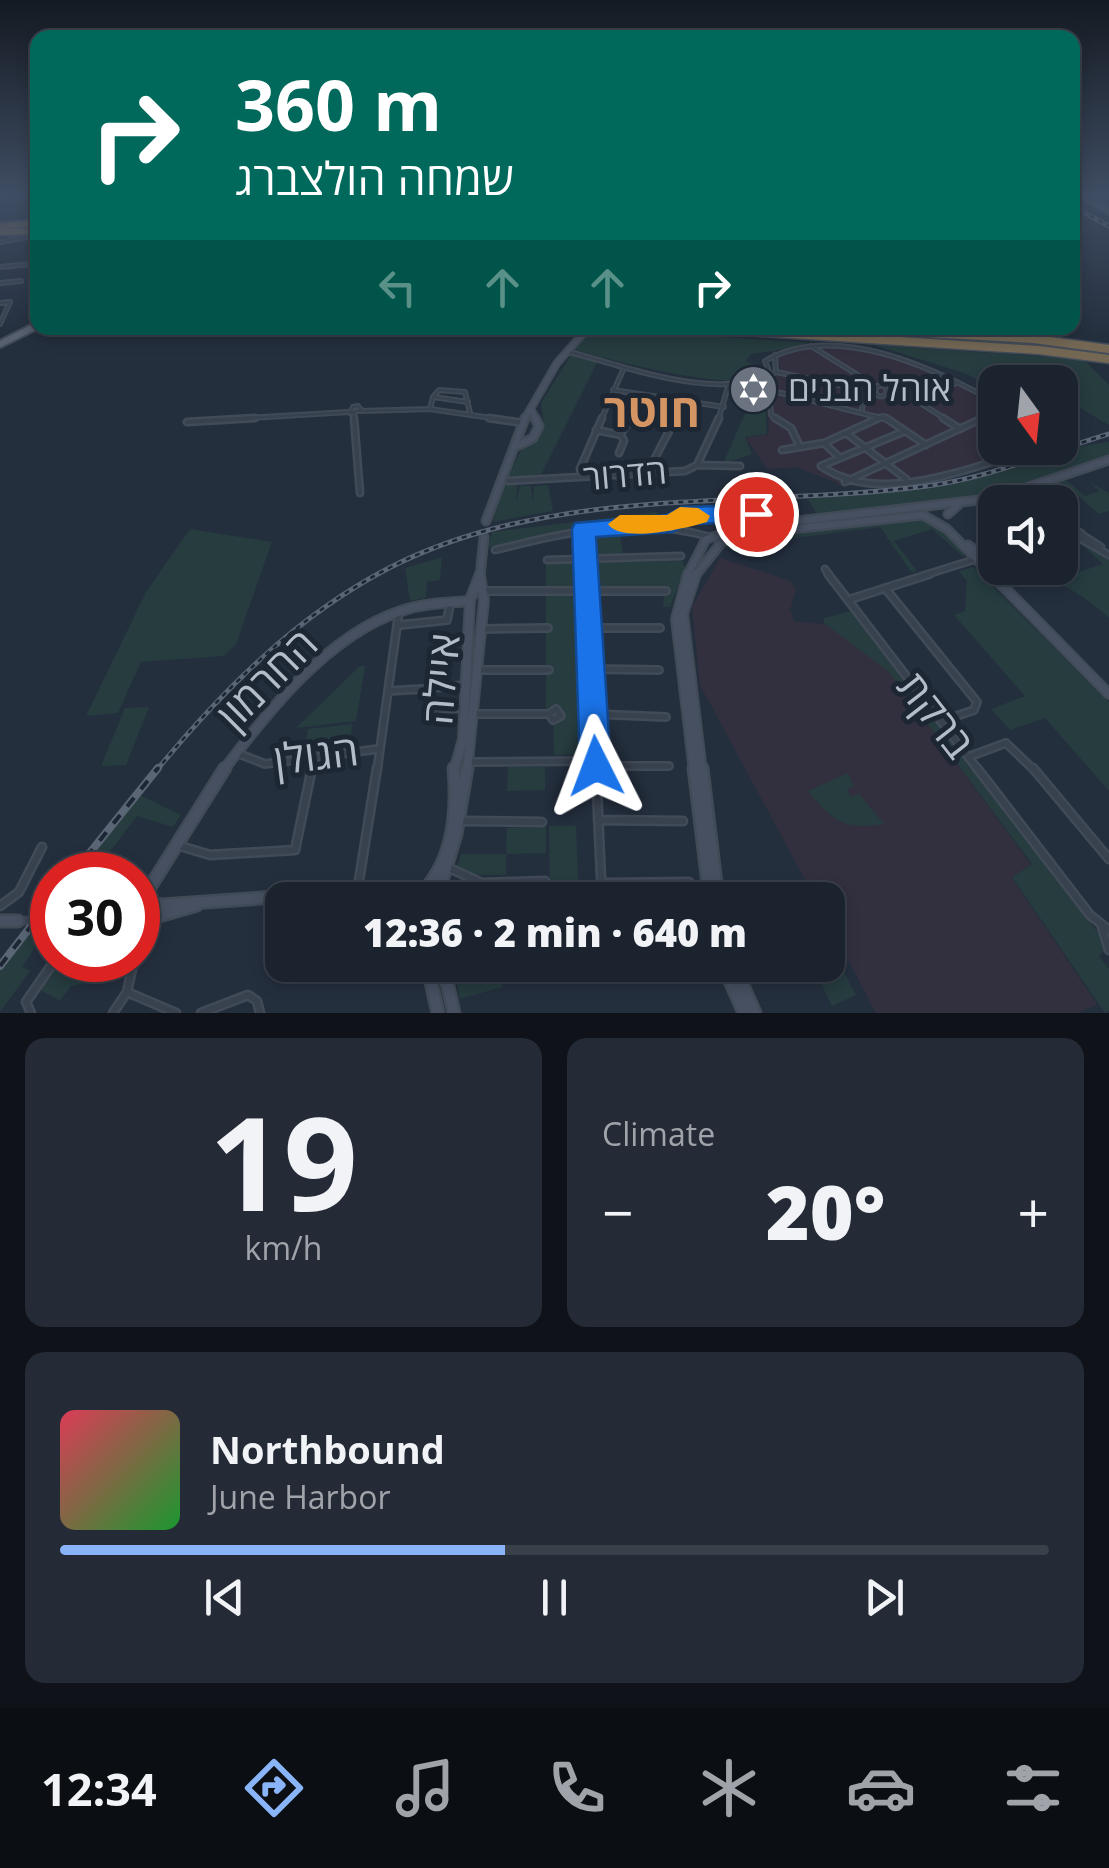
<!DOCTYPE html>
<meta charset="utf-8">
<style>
body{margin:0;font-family:"Open Sans",Heebo,sans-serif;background:#242b36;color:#f1f3f6;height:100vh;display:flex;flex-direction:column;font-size:38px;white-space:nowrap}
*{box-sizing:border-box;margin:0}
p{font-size:32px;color:#a0a4aa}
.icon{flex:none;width:55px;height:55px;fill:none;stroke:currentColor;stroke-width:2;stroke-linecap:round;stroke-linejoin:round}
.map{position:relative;height:1013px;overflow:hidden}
.sheet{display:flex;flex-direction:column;gap:25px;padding:25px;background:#0f1319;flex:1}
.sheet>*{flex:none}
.hud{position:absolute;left:30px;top:30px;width:1050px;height:305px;border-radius:20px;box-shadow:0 5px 15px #0003,0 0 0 2px #39404a;background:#00695c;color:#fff;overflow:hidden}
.needle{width:65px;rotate:165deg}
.tools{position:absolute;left:978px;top:365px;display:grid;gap:20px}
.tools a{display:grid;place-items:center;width:100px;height:100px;border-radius:20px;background:#1b232e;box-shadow:0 5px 15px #0003,0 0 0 2px #39404a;font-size:50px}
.speed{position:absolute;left:30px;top:852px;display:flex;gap:20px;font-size:50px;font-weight:700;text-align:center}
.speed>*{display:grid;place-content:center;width:130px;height:130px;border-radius:50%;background:#1b232e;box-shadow:0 5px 15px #0003,0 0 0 2px #39404a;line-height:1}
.speed .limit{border:15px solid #d22;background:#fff;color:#111}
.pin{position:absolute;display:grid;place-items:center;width:85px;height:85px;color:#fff;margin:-42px;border:5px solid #fff;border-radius:50%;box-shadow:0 2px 10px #0007}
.me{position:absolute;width:110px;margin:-55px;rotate:357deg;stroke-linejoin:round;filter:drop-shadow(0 0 8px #0008)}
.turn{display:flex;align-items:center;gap:35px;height:210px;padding:0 40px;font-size:45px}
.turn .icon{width:130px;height:130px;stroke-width:2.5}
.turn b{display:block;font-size:70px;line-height:85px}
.lanes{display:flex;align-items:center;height:95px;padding:0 40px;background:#0003;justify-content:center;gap:50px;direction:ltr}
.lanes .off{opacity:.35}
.big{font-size:75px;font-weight:800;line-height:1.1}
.sheet .widget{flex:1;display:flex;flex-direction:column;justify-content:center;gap:15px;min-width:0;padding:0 35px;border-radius:20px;background:#242b36}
.sheet .dial{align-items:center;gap:0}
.dial b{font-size:130px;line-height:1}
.song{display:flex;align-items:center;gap:30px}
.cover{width:120px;height:120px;border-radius:15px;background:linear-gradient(135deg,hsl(350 70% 55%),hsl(130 70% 35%))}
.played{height:10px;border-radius:5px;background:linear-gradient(90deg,#8ab4f8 45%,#39404a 45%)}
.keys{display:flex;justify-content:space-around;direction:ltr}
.heat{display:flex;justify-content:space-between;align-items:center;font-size:55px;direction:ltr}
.sheet .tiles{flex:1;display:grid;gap:25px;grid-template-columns:1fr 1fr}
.widget:last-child{grid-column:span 2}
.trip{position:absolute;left:265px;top:882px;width:580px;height:100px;border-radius:20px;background:#1b232e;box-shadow:0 5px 15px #0003,0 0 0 2px #39404a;font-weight:800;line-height:100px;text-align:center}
.dock{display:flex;height:160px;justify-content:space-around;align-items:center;background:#0b0e12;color:#a0a4aa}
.dock .icon{width:70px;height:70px}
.dock .active{color:#8ab4f8}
.dock b{font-size:45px;color:#f1f3f6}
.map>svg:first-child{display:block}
</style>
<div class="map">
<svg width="1109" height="1013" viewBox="0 0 1109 1013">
<rect width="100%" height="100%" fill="#242f3e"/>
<!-- medical -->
<path fill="#32303f" d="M828,343L870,348L992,394L995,448H1045L959,472L876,486H844L796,467L767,469L746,438L769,434L766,387L781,370L777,355L771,352Z
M720,558L790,581L796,589L790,610L795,622L828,624L846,631L882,660L1031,865L1012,878L1097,1004L1079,1013H876L828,922V900H816L700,685L692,607Z"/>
<!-- green -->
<path fill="#263c3f" d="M594,328L827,344L751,354L746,361L764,369V375C738,394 610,360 575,350L578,340Z
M874,345L1083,359L1109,385V425L1060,396V382H995V389L967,374Z
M571,355L598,361L539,479L507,477L525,443L539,437L544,427L541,403Z
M770,382L765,401L767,434L745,437L752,454L723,464L754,393H763L760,385Z
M1109,442V456L963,502L931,501L818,516L808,499L948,485L1082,446Z
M1066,480L1085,496L1099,491L1090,482L1109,493V511L1099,514L1079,497L1060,502L1048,492L995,502Z
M503,485H517L516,502L520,486H531L533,502L534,486L548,485L553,511L492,522Z
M657,512L658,518L595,523L488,548L492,532Z
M912,517C933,521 961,536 965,558L932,529L894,541L917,571L912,573L880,527L772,541L764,535L755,540L743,538L735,552L723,546L742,536Z
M661,526L674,531L620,534L623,555L589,556L592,533Z
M190,529L272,542L236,644L224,656L141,662L118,713L86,716L146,592Z
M1080,543L1109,560V618C1085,596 1045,567 1007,577L998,568H1025L1058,579L1103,564Z
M442,557L440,580L427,582L426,598L410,601L405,568Z
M683,561L685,568L670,607H663L665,589L594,588L591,562Z
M546,563H580L590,754L554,755L553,711L546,710Z
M973,567L1109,702V791L1045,718L1010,730L991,709L1025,696L954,615L965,611L967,581L959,571Z
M851,611L1109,947L1099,956L1109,969V1011L1105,1013L1012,877L1032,864L889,672L824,623V618Z
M360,666H365L356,721L296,728Z
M149,707L126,765L101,766L125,708Z
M352,724L350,747L304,752L308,729Z
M508,767H545V790L507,791Z
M848,773L854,786L847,790L851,797L859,794L884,824C843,830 834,822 808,791Z
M140,795L181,815L173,827L137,816L92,875H77Z
M549,826H576L579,900H550Z
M546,827V853L506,854V875H474L457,867L461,854H506L507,828Z
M33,930H47L22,967L30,971L0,1012V971Z
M828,941L856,995L832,1006L812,965H828Z
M61,960H90L86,983L71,986L60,1001L40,990Z
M453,965H504L502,987L460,999Z"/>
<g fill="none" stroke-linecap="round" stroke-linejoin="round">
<!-- secondary-tunnel -->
<path stroke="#3a4453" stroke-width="10" stroke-dasharray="10 5" stroke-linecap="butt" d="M19,921L43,920"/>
<defs>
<path id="street-far3" d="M0,242L38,235
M0,267L32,264
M0,283L21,281
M0,303L10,302L0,324
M811,346L877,387
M569,352C629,367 718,403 776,372L775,355
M776,372L874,392
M771,377L765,361C834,321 932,367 995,402
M875.5 391a5.5 5.5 0 1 1 11 0a5.5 5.5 0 1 1-11 0Z
M613,390L724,407
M888,392L927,395L956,383
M906,394L947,420
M433,397L439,390L465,392L470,413
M358,406L361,410L350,413L353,407Z
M430,409L433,397L468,402
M862,410L864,391
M361,411L430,409L505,420
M354,414V420
M214,420L349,412
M601,420L623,370
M675,420L686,399
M718,420L728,387
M779,420L771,415L769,390L889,420
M874,420L883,416
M977,420L995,412"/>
<path id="street-far2" d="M354,418L360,493
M489,418L523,423
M775,418L791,428L799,445
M886,418L926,445
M943,418L960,429
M187,422L255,418
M596,430L621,435L624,441L619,453
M905,431L821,466C881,508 973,466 1036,448
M846,433L906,479
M620,435L628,423
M824,443L839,457
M782,450L824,443L879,418
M697,465L719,418
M647,473L676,418
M583,475L580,469L602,418
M508,481L685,471L697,465L740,466
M845,482L983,418
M770,510L776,517L750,513Z
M672,523L680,516L750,513
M584,529L586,576
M1074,530L1081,533L1082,537L1071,535Z
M1060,534L1070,533
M1084,536L1101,547
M1079,538L1109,555
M495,550C568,532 636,515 710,537
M547,560L681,556
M825,569L830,576
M922,576L973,560"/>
<path id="street-far1" d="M586,574L596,771
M828,574L848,600
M930,574L848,600L979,771
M885,588L977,702L974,710L942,721
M485,591H666
M400,625L447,620L450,604
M589,628H660
M483,629L548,628
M591,669L659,670
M479,670H549
M432,688L467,685
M388,691L422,689
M556,709L561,716L553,720L549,714Z
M431,710L461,708
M476,714H549
M593,714L666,717
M237,753L265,764L378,749
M968,757L1006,743L1035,771
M471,762L595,761
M596,766H669
M312,771L315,756
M377,771L399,611"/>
<path id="street" d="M596,768L602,900
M977,768L1090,915L1109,930
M1033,768L1109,859
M598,820L683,821
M461,821L542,822
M177,845L210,855L295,850L312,768
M447,867L482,883L545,881
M604,883L689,882
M357,893L377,768
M0,906L19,892L42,847
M1102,927L1109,950
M138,944L145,925
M127,992L176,1013
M31,1013L26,1002L55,960
M113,1013L127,992L134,960
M201,1013L248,995L257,1001L260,1013"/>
<path id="secondary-far3" d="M531,409L536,420
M524,420L557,363L588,328"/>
<path id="secondary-far2" d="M517,446L533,438L539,426L535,418
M948,514L959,504
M486,521L525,418
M968,545L986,558L994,571
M480,576L484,537
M687,576L706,539L746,527L996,498L1109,460
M695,576L722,542L736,535L923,515L947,529L993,576"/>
<path id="secondary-far1" d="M688,574L676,619L694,771
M696,574L683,614L702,771
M991,574L1109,694
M223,771C267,712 328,635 401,611C423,603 447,603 470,601
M454,771L463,739L470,600L480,574
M467,771L484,600L480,576"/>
<path id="secondary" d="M694,768L710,900
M702,768L718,900
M414,900C453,868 458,816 454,768
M436,900L456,834L467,768
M143,901L162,905L320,894L388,900
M140,903L225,768
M152,918L197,905
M43,920H52
M0,921H18
M138,923L152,918L157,904
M427,965L438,1013
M443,965L454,1013
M723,965L744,1013
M734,965L755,1013"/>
<path id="primary-far1" d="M1080,194L1109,212"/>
<path id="primary" d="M0,344L38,325"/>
<path id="highway-far1" d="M0,226L38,223
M1,232L38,231"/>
<path id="highway" d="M700,328L1039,350L1109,359
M840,328L1034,339L1109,349"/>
</defs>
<!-- street-far3 casing -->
<use href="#street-far3" stroke="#414a57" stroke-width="6"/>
<!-- street-far2 casing -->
<use href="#street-far2" stroke="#414a57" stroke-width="9"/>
<!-- street-far1 casing -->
<use href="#street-far1" stroke="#414a57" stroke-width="10"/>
<!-- street casing -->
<use href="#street" stroke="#414a57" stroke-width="11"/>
<!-- secondary-far3 casing -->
<use href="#secondary-far3" stroke="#414a57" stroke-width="9"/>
<!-- secondary-far2 casing -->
<use href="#secondary-far2" stroke="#414a57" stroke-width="11"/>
<!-- secondary-far1 casing -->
<use href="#secondary-far1" stroke="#414a57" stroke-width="12"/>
<!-- secondary casing -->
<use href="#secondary" stroke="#414a57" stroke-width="15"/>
<!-- primary-far1 casing -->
<use href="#primary-far1" stroke="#414a57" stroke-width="9"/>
<!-- primary casing -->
<use href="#primary" stroke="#414a57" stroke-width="10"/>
<!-- highway-far1 casing -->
<use href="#highway-far1" stroke="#434c59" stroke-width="10"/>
<!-- highway casing -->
<use href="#highway" stroke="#434c59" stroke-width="11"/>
<!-- street-far3 -->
<use href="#street-far3" stroke="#38414e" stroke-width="2.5"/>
<!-- street-far2 -->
<use href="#street-far2" stroke="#38414e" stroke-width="4"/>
<!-- street-far1 -->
<use href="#street-far1" stroke="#38414e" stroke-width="5"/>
<!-- street -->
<use href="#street" stroke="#38414e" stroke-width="6"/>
<!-- secondary-far3 -->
<use href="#secondary-far3" stroke="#465061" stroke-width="5"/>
<!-- secondary-far2 -->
<use href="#secondary-far2" stroke="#465061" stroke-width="6"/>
<!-- secondary-far1 -->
<use href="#secondary-far1" stroke="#465061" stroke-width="8"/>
<!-- secondary -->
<use href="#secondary" stroke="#465061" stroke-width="10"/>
<!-- primary-far1 -->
<use href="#primary-far1" stroke="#56606e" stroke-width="5"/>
<!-- primary -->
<use href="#primary" stroke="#56606e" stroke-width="6"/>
<!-- highway-far1 -->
<use href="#highway-far1" stroke="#746855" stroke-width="6"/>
<!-- highway -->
<use href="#highway" stroke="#746855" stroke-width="8"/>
<defs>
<path id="rail-far1" d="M1072,206L1109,226
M156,771C222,691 296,616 389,568C552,484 750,509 927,486C989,478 1049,452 1109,434"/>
<path id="rail" d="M72,875L158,768
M0,966L52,899"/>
</defs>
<!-- rail-far1 casing -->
<use href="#rail-far1" stroke="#5a6575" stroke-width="5"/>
<!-- rail casing -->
<use href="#rail" stroke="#5a6575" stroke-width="8"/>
<!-- rail-far1 -->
<use href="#rail-far1" stroke="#1d2633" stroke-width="2.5" stroke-dasharray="5" stroke-linecap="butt"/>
<!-- rail -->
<use href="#rail" stroke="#1d2633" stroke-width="4" stroke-dasharray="11" stroke-linecap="butt"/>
</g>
<!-- sky -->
<linearGradient id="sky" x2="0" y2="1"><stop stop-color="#141a22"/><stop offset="0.58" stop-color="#3f4d63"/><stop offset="1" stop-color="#3f4d63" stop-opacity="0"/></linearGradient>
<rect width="1109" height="336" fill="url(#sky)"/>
<!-- route -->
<path fill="#1a73e8" stroke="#114b97" stroke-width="2.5" d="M756,505L768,514L756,522L688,524L672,532L596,537L611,766L606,777L596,782L585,777L580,766L572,529L575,523L667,515L682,507Z"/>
<!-- slow -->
<path fill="#f59e0b" d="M680,507L698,508L710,516L707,522C687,528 621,544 608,524L620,515H667Z"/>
<!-- icons -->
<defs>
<symbol id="synagogue-disc" viewBox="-11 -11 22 22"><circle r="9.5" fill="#6b7280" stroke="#1d2633"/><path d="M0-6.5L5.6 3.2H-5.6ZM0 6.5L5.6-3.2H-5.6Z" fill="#fff"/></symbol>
</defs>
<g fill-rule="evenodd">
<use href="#synagogue-disc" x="726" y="362" width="55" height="55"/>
</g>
<g text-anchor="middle" stroke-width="10" stroke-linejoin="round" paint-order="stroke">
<!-- poi labels -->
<g font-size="35" fill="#b4bcc9" stroke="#1d2633" text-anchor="start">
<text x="788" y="401">אוהל הבנים</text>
</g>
<!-- street labels -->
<g font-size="35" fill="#b4bcc9" stroke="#1d2633">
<text transform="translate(625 475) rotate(-5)" y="12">הדרור</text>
</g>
<!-- near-street labels -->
<g font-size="42" fill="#b4bcc9" stroke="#1d2633">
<text transform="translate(267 679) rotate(-45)" y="15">החרמון</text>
<text transform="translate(441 679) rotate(-85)" y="15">איילה</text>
<text transform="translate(936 715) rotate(52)" y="15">ברקת</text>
<text transform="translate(316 755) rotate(-7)" y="15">הגולן</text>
</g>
<!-- district labels -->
<g font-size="45" font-weight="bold" fill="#d59563" stroke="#1d2633">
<text x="652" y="427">חוטר</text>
</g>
</g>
</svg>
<div class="tools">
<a><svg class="needle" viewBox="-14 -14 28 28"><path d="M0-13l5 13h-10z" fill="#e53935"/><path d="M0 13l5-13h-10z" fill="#a0a4aa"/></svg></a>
<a><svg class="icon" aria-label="sound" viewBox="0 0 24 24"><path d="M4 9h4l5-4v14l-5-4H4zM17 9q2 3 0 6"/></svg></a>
</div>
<div class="speed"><div class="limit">30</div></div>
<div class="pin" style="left:756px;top:514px;background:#d93025"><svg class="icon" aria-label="arrive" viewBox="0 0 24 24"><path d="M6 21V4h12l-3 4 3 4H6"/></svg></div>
<svg class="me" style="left:596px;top:766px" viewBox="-20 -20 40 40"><path d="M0-17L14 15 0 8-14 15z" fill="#1a73e8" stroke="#fff" stroke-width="4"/></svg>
<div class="trip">12:36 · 2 min · 640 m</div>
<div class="hud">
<div class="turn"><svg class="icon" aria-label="right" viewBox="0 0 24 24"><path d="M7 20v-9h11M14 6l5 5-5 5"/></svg><div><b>360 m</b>שמחה הולצברג</div></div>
<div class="lanes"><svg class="icon off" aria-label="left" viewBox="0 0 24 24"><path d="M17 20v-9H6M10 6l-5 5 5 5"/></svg><svg class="icon off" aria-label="ahead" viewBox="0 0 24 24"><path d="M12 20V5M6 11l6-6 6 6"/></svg><svg class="icon off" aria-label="ahead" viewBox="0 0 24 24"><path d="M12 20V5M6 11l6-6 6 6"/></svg><svg class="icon" aria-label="right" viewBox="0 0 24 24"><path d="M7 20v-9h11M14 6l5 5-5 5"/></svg></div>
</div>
</div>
<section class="sheet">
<div class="tiles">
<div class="widget dial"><b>19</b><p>km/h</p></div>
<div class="widget"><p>Climate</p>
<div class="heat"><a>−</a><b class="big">20°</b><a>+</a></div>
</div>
<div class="widget">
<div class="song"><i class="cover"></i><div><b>Northbound</b><p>June Harbor</p></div></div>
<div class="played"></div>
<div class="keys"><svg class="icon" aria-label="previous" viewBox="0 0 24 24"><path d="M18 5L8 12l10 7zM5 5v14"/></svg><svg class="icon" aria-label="pause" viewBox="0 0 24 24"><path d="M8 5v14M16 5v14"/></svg><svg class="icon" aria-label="next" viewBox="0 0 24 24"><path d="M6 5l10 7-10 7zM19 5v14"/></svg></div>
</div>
</div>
</section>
<nav class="dock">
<b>12:34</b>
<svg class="icon active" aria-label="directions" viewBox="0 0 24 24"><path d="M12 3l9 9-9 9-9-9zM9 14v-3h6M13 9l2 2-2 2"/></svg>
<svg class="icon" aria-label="music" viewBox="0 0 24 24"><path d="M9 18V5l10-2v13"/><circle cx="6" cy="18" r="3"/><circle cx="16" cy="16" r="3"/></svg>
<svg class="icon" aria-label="phone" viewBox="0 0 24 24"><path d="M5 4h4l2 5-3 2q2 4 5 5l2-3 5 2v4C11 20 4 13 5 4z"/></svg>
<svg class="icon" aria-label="climate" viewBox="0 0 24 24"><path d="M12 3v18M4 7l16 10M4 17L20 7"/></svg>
<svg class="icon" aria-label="car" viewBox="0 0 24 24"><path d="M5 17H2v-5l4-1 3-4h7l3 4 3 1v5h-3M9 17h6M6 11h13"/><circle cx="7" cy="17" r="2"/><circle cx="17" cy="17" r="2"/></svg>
<svg class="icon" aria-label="filters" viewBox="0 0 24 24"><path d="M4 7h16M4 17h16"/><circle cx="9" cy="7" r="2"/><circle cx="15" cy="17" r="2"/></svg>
</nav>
